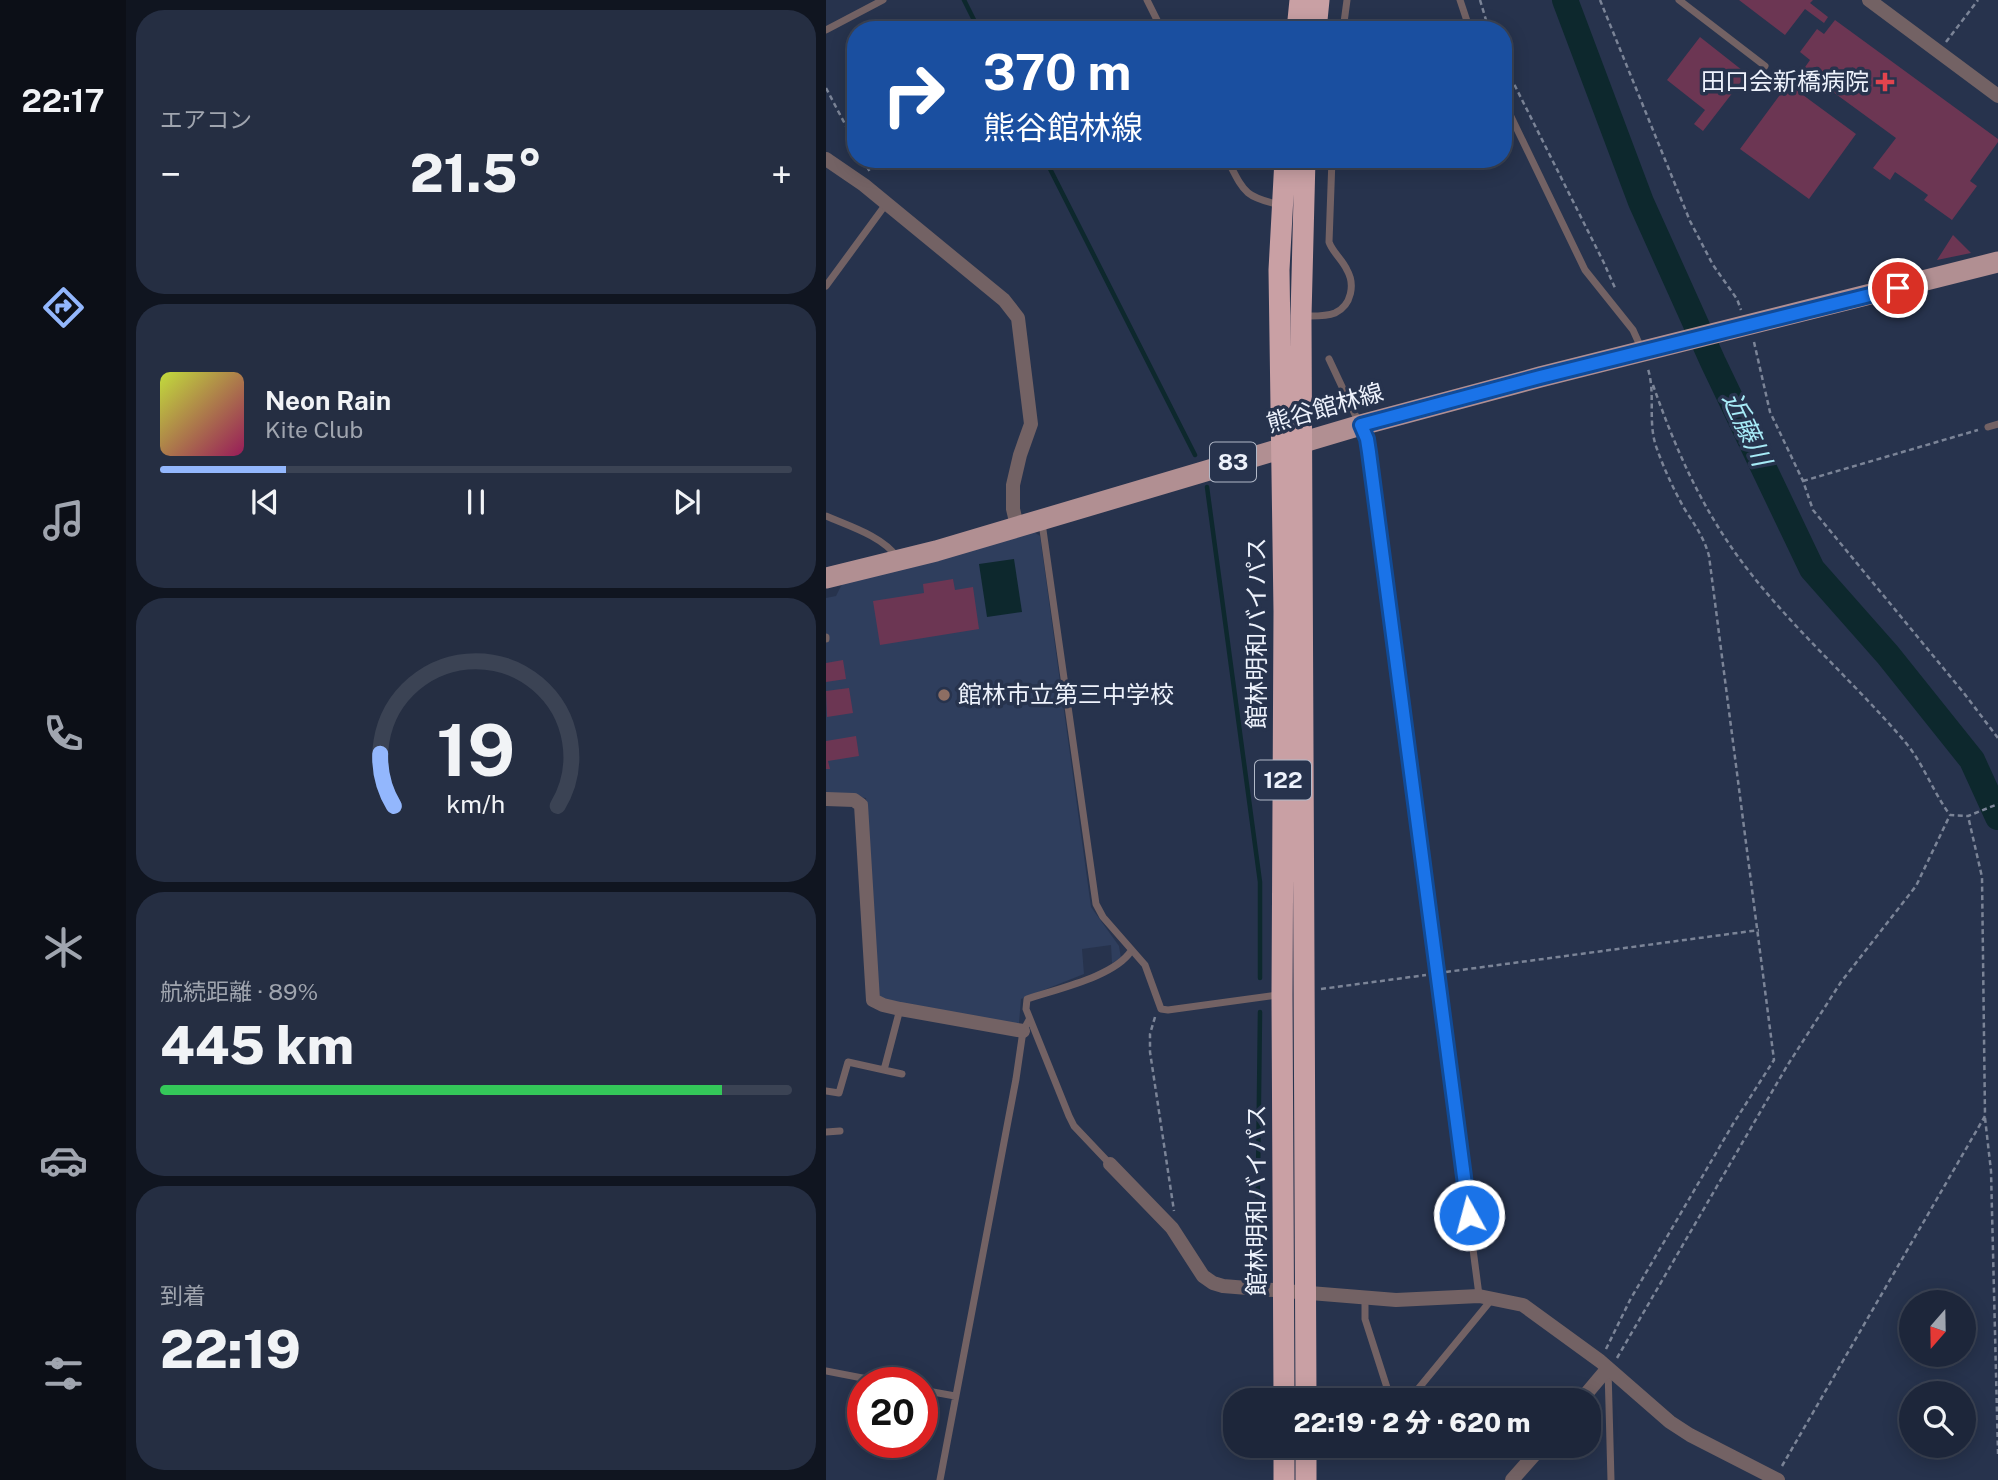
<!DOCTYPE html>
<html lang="ja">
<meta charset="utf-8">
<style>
body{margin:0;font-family:"Public Sans","Noto Sans JP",sans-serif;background:#252e42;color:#f1f3f6;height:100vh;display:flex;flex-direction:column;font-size:26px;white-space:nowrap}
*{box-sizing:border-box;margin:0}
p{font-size:23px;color:#a0a5af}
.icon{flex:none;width:38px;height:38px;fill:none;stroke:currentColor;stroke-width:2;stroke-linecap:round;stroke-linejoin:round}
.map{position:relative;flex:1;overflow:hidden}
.side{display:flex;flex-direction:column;gap:10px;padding:10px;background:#101520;width:700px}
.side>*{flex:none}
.top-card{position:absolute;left:21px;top:21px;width:665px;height:147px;border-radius:28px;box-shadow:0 4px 18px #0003,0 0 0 2px #3b4354;background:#1a4fa0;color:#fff;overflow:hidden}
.needle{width:46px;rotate:200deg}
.tools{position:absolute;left:1073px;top:1290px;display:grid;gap:14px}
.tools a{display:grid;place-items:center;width:77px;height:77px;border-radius:50%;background:#1d263a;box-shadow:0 4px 18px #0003,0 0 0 2px #3b4354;font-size:35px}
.speed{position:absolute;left:21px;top:1367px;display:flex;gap:14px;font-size:35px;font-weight:700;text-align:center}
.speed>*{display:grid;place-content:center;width:91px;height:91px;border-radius:50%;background:#1d263a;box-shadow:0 4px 18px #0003,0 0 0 2px #3b4354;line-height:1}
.speed .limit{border:10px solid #d22;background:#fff;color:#111}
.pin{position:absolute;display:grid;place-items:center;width:60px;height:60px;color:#fff;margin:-30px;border:4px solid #fff;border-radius:50%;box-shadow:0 2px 7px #0007}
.me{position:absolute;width:77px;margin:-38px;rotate:353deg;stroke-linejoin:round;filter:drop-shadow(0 0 5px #0008)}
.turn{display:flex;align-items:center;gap:24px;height:147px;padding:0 21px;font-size:32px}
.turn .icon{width:91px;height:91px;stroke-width:2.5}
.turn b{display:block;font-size:49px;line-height:60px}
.big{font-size:52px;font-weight:800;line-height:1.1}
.side .tile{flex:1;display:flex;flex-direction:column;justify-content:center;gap:10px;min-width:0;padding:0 24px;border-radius:28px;background:#252e42}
.side .dial{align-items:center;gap:0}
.dial svg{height:182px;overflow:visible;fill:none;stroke:#3b4354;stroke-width:7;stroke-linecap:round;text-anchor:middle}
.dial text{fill:#f1f3f6;stroke:none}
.song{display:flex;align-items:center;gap:21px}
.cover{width:84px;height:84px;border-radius:10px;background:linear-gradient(135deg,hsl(70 70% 55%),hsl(330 70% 35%))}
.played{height:7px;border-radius:4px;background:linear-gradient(90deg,#93b7fd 20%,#3b4354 20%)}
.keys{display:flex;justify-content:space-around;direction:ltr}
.heat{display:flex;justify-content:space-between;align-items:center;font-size:38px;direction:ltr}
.charge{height:10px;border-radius:5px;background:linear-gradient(90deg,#34c759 89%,#3b4354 0)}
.trip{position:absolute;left:397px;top:1388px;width:378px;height:70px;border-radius:28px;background:#1d263a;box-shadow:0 4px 18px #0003,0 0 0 2px #3b4354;font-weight:800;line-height:70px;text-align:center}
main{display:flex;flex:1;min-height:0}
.tabs{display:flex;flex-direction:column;width:126px;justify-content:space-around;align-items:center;background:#0c0f17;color:#a0a5af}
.tabs .icon{width:49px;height:49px}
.tabs .current{color:#93b7fd}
.tabs b{font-size:32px;color:#f1f3f6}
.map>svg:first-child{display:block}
</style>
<main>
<nav class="tabs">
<b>22:17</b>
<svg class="icon current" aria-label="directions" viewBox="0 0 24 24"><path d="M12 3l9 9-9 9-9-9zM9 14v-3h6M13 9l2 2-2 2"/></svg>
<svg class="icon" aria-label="music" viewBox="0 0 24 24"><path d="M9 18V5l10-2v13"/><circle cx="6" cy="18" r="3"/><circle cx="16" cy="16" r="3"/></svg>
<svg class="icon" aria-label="phone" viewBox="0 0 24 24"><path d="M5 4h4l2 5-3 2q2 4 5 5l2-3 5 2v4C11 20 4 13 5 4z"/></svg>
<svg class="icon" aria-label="climate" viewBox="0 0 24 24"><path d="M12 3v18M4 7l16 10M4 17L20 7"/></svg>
<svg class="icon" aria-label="car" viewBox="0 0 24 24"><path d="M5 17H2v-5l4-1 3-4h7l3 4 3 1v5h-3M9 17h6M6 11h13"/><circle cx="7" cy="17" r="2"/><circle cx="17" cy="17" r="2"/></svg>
<svg class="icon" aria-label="filters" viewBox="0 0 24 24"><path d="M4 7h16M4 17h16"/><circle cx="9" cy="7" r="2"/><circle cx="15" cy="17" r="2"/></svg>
</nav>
<section class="side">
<div class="tile"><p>エアコン</p>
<div class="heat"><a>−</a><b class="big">21.5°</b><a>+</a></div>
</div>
<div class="tile">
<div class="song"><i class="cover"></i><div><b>Neon Rain</b><p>Kite Club</p></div></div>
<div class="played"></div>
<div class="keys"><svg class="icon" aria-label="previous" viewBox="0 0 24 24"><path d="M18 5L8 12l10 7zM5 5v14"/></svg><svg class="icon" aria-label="pause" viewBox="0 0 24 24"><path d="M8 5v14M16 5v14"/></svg><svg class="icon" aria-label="next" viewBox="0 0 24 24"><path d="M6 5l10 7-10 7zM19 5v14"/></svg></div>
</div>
<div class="tile dial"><svg viewBox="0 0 100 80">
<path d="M14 69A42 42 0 1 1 86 69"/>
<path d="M14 69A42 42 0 0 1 8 46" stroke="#93b7fd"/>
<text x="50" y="56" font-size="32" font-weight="700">19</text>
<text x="50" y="72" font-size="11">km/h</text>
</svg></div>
<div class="tile"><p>航続距離 · 89%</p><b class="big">445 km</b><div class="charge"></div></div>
<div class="tile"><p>到着</p><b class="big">22:19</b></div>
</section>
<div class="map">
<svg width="1172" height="1480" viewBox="0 0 1172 1480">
<rect width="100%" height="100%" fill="#27334d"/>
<!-- built -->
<path fill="#2f3e5d" d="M208,532L214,536L265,907L293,946L295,958L286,963L285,945L256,949L258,974L195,999L193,1023L189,1026L58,1002L50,993L40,798L0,793V598L10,596L16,584Z"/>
<!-- water -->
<path fill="#0d282d" d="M188,559L196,612L161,617L153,564Z"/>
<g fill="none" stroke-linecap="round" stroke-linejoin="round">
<!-- stream -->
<path stroke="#0d282d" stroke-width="4.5" d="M138,0L153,30
M219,159L369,455
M381,487L434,882V978
M431,1261L434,1012"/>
<!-- river -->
<path stroke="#0d282d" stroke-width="26" d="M739,0L815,202L887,362L986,569L1062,655L1146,760L1172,817"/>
</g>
<!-- building -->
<path fill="#6c3653" d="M913,0H987L984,3L1002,17L998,23L979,9L959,35Z
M1009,20L1172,139V142L1144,181L1151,186L1126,220L1098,200L1102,195L1069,172L1064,180L1047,168L1070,138L977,70L984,60L974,52L991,29L998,34Z
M874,37L921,74L877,131L868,124L879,110L841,80Z
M962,84L1030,134L983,199L914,149Z
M1127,235L1145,253L1111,260Z
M127,579L129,590L147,587L153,629L54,645L47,601L98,593L97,584Z
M17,660L20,679L0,682V663Z
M23,688L27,713L1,717L0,691Z
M30,736L33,756L2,761L4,769H0V741Z"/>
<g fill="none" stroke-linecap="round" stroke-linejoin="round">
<!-- path -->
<path stroke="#7b8497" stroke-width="2.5" stroke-dasharray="5 3.5" stroke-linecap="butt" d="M654,0L663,30
M774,0L864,221L887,265L911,299L915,310
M1120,42L1152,0
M677,62L778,263L789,288
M0,88L30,145
M37,159L44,172
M928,342L944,412L977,481L987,510L1137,692L1172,738
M827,385C845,436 865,484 894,530C944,610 1019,671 1080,743C1098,765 1107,792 1124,815L1142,816L1172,804
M977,481L1152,430
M620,972L933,930
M495,989L600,975
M329,1017L324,1034V1052L348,1211
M1159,1118L1165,1171L1172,1454
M780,1349L804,1300L907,1124L948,1060L883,556C878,537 868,524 858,508C848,490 838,469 831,449C821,423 830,395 822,369
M791,1358L961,1066L1015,982L1090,886L1124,815
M956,1466L1159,1116L1156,877L1142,816"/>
<!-- lane -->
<path stroke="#736264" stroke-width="7" d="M321,0L336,30
M634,0L644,30
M853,0L939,66
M0,30L57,0
M517,30L521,0
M677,100L759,270L807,330L816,350
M401,159C418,192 418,197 455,205
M0,286L60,204
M476,316C487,316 499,317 509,313C526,305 529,284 521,270C516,259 507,253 503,242L506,159
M503,359L541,440L653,1295
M1162,427L1172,424
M0,516C23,526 56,536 71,557
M216,523L270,904L277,917L319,965L335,1009L342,1010L452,995
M0,637V639
M58,1070L74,1009
M0,1091L13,1093L22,1062L76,1074
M0,1132L14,1131
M284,1164L248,1126L243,1116L200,1009L201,999C230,989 288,977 305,951
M539,1299V1319L565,1400
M782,1369L785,1480
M0,1371L57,1382
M96,1390L129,1396
M583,1400L666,1299
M589,1446L592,1449
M114,1480L190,1079L197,1031L203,1020"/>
<!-- street -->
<path stroke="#736264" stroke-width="14" d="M1043,0L1172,96
M0,159L38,185L178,300L192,318L205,424L194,455L187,485V509L191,526
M0,799L28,800L35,805L47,1000L57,1005L74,1009L197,1031
M284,1164L346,1228L377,1276L387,1283L397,1286L570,1300L653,1296L697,1305L774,1361L844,1422L864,1435L952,1480
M755,1400L782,1368
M686,1480L716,1446"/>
<!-- primary -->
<path stroke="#b18f92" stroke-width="21" d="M0,578L110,551L535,425L714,377L1172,262"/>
<!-- highway -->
<path stroke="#c9a0a4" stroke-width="21" d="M471,30L474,0
M490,30L493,0
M479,159L475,316L480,1400
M458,1400L456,995L458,611L453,270L459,159
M458,1446V1480
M480,1446V1480"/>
</g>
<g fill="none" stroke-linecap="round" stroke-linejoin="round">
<defs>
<path id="route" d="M643,1215L543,452L541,439L535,425L714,377L1072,288"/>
</defs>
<!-- route casing -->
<use href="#route" stroke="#114b97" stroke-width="18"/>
<!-- route -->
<use href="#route" stroke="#1a73e8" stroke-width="12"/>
</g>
<!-- markers -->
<path fill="#e0444e" stroke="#27334d" stroke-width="2.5" d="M1055.5 71.5h7v7h7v7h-7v7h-7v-7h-7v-7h7z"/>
<circle fill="#8d6e63" stroke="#27334d" stroke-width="2.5" cx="118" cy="695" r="7"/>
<g text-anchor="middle" stroke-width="7" stroke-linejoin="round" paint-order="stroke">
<!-- shield labels -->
<g fill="#27334d" stroke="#b2b9c8" stroke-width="2">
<rect x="384" y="442.5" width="46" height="39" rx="5"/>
<rect x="429" y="760.5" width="56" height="39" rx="5"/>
</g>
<g font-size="23" font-weight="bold" fill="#edf2fc">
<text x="407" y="470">83</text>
<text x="457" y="788">122</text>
</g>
<!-- poi labels -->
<g font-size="24" fill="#edf2fc" stroke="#27334d" text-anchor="end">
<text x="1043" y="90">田口会新橋病院</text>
<text x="132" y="703" text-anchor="start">館林市立第三中学校</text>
</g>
<!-- street labels -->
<g font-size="24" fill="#edf2fc" stroke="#27334d">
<text transform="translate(499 408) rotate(-16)" y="8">熊谷館林線</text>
<text transform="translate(431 633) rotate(-90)" y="8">館林明和バイパス</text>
<text transform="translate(431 1200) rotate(-90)" y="8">館林明和バイパス</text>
</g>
<!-- water labels -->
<g font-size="26" font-style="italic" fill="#a7ebf7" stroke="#27334d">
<text transform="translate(921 429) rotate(65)" y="9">近藤川</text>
</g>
</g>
</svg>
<div class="tools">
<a><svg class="needle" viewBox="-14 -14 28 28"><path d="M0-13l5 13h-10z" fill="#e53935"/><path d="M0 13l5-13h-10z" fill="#a0a5af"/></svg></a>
<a><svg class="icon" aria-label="search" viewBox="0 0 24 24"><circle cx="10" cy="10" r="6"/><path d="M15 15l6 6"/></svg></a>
</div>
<div class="speed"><div class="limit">20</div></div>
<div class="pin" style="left:1072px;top:288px;background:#d93025"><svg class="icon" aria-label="arrive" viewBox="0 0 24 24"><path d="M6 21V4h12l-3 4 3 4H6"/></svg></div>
<svg class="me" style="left:643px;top:1215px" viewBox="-20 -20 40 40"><circle r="17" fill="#1a73e8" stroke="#fff" stroke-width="3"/><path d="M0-11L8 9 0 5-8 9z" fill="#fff"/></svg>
<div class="trip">22:19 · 2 分 · 620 m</div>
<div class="top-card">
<div class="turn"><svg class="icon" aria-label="right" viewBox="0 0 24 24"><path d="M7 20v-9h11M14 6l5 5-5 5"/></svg><div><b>370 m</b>熊谷館林線</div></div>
</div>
</div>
</main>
